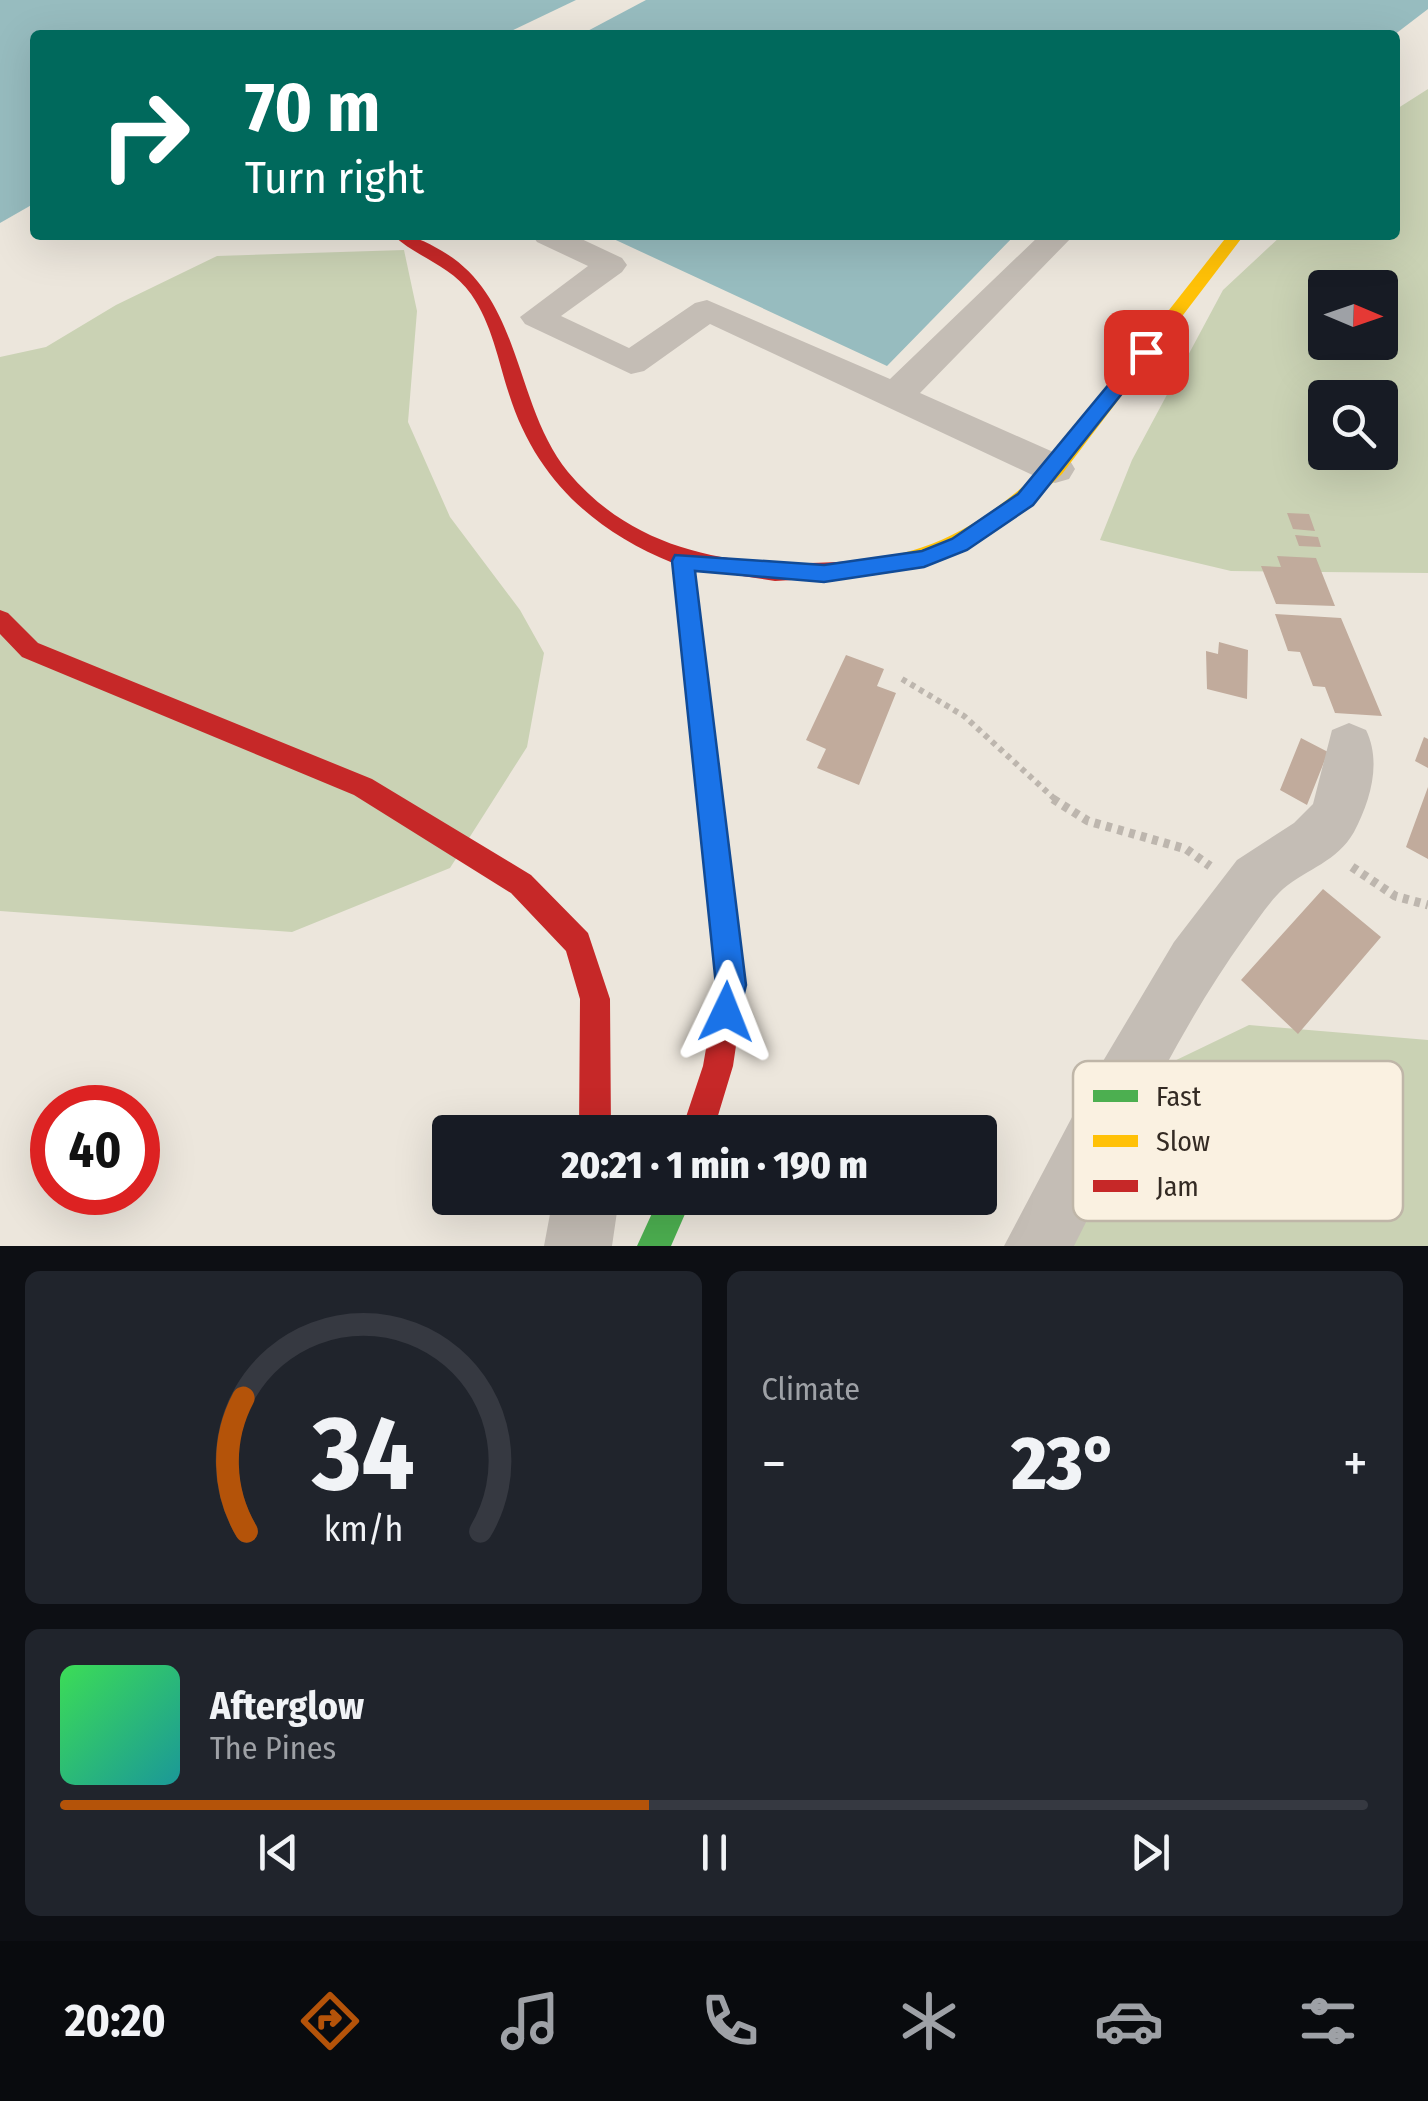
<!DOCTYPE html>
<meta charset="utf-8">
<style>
body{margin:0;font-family:"Fira Sans Condensed",sans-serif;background:#20242c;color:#f1f3f6;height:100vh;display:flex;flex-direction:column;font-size:38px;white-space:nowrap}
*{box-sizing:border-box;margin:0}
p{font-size:32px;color:#9ea1a6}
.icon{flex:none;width:55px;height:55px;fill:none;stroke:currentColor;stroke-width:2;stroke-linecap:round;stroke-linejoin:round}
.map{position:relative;height:1246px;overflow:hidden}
.sheet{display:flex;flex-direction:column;gap:25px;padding:25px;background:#0d0f14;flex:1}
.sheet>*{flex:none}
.top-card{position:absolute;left:30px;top:30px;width:1370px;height:210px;border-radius:10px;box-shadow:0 10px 40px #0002;background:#00695c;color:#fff;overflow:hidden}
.needle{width:65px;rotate:92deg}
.controls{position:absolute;left:1308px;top:270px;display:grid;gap:20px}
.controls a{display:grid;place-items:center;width:90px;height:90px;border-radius:10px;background:#171b24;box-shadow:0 10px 40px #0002;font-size:50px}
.speed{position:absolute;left:30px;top:1085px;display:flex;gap:20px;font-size:50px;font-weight:700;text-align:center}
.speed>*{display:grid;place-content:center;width:130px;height:130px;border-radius:50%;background:#171b24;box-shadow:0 10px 40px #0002;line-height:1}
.speed .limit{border:15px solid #d22;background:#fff;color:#111}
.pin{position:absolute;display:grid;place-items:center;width:85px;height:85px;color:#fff;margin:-42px;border-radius:20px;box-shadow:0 5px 15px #0006}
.me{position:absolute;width:110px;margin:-55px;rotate:2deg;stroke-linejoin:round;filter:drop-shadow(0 0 8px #0008)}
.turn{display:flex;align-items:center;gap:35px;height:210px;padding:0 50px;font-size:45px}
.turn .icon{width:130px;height:130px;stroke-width:2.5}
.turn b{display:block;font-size:70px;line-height:85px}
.big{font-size:75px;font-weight:800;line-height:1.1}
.sheet .widget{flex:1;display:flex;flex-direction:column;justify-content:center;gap:15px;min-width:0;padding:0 35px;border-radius:15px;background:#20242c}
.sheet .dial{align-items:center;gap:0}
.dial svg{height:260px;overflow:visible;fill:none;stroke:#363941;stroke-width:7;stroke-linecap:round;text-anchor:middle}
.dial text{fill:#f1f3f6;stroke:none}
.song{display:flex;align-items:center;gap:30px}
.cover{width:120px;height:120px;border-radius:15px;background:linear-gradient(135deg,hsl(130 70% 55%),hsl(180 70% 35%))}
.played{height:10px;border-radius:5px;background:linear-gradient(90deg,#b45309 45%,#363941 45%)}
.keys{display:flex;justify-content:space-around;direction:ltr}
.heat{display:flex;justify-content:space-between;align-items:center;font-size:55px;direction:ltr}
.sheet .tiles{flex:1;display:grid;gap:25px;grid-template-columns:1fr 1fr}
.widget:last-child{grid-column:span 2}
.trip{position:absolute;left:432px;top:1115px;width:565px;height:100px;border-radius:10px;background:#171b24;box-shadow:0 10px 40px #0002;font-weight:800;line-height:100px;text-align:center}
.dock{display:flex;height:160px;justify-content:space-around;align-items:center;background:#090b0e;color:#9ea1a6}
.dock .icon{width:70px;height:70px}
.dock .active{color:#b45309}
.dock b{font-size:45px;color:#f1f3f6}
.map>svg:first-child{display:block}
</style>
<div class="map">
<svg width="1428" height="1246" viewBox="0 0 1428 1246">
<rect width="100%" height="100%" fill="#ece6dc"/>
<!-- green -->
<path fill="#cad2b4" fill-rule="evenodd" d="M1428,89V573L1231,571L1100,540L1132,460L1223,290L1282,235H1395V110ZM1325,288H1380V342H1325ZM1325,398H1380V452H1325Z
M404,250L417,311L408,422L450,517L520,610L544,653L527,747L450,868L292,932L0,911V357L46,347L116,305L217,256Z
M1249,1025L1428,1040V1246H1037L1112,1091Z"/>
<!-- water -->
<path fill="#97bcbf" d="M0,0H1428V9L1394,35H35V203L0,223Z
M605,235H1015L887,366Z"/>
<!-- pier -->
<path fill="#ece6dc" d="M576,0H646L580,35H503Z"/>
<!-- building -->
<path fill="#c1ab9c" d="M1287,513L1309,514L1315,531L1293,529Z
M1295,535L1318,537L1321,547L1299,546Z
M1277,556L1316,558L1335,606L1276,604L1261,566L1281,567Z
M1275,614L1341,618L1382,716L1335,713L1325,687L1313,686L1300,652L1288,651Z
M1219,642L1248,650L1247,699L1207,689L1206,651L1218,654Z
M846,655L884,669L877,686L896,693L859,785L817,768L826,749L806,740Z
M1424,737L1428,739V768L1415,761Z
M1301,738L1328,752L1307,805L1280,790Z
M1428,787V859L1406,847Z
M1323,889L1381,937L1298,1034L1241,980Z"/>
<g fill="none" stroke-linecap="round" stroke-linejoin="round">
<!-- path-far1 -->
<path stroke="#bdb6ae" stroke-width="6" stroke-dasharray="5 5" stroke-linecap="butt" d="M902,679L964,716L1057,801"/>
<!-- path -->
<path stroke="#bdb6ae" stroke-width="9" stroke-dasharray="6 6" stroke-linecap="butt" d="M1053,799L1088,821L1186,849L1210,866
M1352,867L1395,896L1428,905"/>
<!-- street -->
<path fill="#c4bdb5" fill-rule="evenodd" d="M532,235H573L622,258L627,265L622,272L561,316L629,348L695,303L707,300L890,379L1040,235H1074L920,393L1069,459L1075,469L1069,479L1055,483L1041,479L710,324L644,371L631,374L525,324L520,317L588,266L537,242Z
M1349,723L1366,730C1382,763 1370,801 1354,832C1337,862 1308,868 1283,889C1269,902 1257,921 1245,937C1176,1033 1127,1142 1074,1246H1004L1090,1083L1174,942L1237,860L1294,823L1313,804L1332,730Z
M553,1198H619L612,1246H544Z"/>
<!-- fast -->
<path fill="#4caf50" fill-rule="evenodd" d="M659,1198H692L671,1246H637Z"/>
<!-- slow -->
<path fill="#ffc107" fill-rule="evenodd" d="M1228,235H1244L1062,474C1019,516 973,549 915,566C901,570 883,577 868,573L865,567L868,561C886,555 905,554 923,547C971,531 1011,499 1048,464Z"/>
<!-- jam -->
<path fill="#c62828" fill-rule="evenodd" d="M393,235C413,235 425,241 442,251C523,298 513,404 568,472C646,565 764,570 876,559L887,567L876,575L775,581L695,569L745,985L733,1066L713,1132H681L703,1066L717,985L673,563C593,531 535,477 509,394C498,360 492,324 471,294C451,265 417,258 393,235Z
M0,610L8,613L38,643L372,779L531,875L588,933L610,999L611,1132H579L580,999L566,951L511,893L354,795L22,657L0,634Z"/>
</g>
<!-- route -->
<path fill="#1a73e8" stroke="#114b97" stroke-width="2.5" d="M1139,348L1155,352L1033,505L967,550L924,567L824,582L695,571L746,985L737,1022L726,1027L716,1022L712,1012L716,985L672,561L675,555L824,565L922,551L952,539L1018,494Z"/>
<!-- legend -->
<rect x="1073" y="1061" width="330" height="160" rx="15" fill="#faf1e1" stroke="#bfb6a8" stroke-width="2.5"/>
<rect x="1093" y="1090" width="45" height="12" fill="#4caf50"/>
<rect x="1093" y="1135" width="45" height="12" fill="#ffc107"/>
<rect x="1093" y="1180" width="45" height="12" fill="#c62828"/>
<g font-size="28" fill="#342b24">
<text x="1156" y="1106">Fast</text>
<text x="1156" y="1151">Slow</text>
<text x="1156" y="1196">Jam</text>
</g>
</svg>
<div class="controls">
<a><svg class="needle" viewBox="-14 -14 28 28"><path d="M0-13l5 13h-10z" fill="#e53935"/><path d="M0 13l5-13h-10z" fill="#9ea1a6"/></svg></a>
<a><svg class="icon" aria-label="search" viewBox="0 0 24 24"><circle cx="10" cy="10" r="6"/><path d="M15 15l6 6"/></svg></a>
</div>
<div class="speed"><div class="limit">40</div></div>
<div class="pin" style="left:1146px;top:352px;background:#d93025"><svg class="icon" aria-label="arrive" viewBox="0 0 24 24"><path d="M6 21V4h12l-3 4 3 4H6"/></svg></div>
<svg class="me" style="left:726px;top:1012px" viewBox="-20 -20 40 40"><path d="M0-17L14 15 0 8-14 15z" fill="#1a73e8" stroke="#fff" stroke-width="4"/></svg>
<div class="trip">20:21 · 1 min · 190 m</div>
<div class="top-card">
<div class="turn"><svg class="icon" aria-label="right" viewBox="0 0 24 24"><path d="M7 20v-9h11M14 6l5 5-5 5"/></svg><div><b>70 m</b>Turn right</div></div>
</div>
</div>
<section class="sheet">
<div class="tiles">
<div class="widget dial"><svg viewBox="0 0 100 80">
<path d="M14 69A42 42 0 1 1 86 69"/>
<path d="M14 69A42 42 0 0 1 13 28" stroke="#b45309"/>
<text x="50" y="56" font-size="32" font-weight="700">34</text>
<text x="50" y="72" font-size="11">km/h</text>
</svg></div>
<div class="widget"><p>Climate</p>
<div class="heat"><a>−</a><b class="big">23°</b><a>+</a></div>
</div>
<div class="widget">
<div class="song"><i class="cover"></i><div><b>Afterglow</b><p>The Pines</p></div></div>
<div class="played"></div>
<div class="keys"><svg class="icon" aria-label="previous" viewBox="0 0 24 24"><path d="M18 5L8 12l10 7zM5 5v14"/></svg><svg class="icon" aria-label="pause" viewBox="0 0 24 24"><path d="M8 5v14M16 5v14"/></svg><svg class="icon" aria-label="next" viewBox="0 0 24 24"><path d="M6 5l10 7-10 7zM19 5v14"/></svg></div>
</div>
</div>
</section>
<nav class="dock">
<b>20:20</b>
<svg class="icon active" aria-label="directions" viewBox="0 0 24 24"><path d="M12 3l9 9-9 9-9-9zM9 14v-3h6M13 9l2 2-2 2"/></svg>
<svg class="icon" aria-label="music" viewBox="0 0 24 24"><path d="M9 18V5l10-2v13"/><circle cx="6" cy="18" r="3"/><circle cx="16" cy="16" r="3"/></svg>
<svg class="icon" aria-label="phone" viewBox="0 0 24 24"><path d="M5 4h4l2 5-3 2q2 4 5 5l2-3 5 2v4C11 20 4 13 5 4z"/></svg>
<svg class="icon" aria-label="climate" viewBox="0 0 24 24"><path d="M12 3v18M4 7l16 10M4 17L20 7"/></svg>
<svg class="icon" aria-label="car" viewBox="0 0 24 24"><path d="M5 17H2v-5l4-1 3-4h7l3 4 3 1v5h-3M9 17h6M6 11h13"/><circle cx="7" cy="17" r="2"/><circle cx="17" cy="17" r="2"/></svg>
<svg class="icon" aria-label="filters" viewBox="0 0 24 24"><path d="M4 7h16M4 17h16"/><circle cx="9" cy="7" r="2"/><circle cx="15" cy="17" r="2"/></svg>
</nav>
